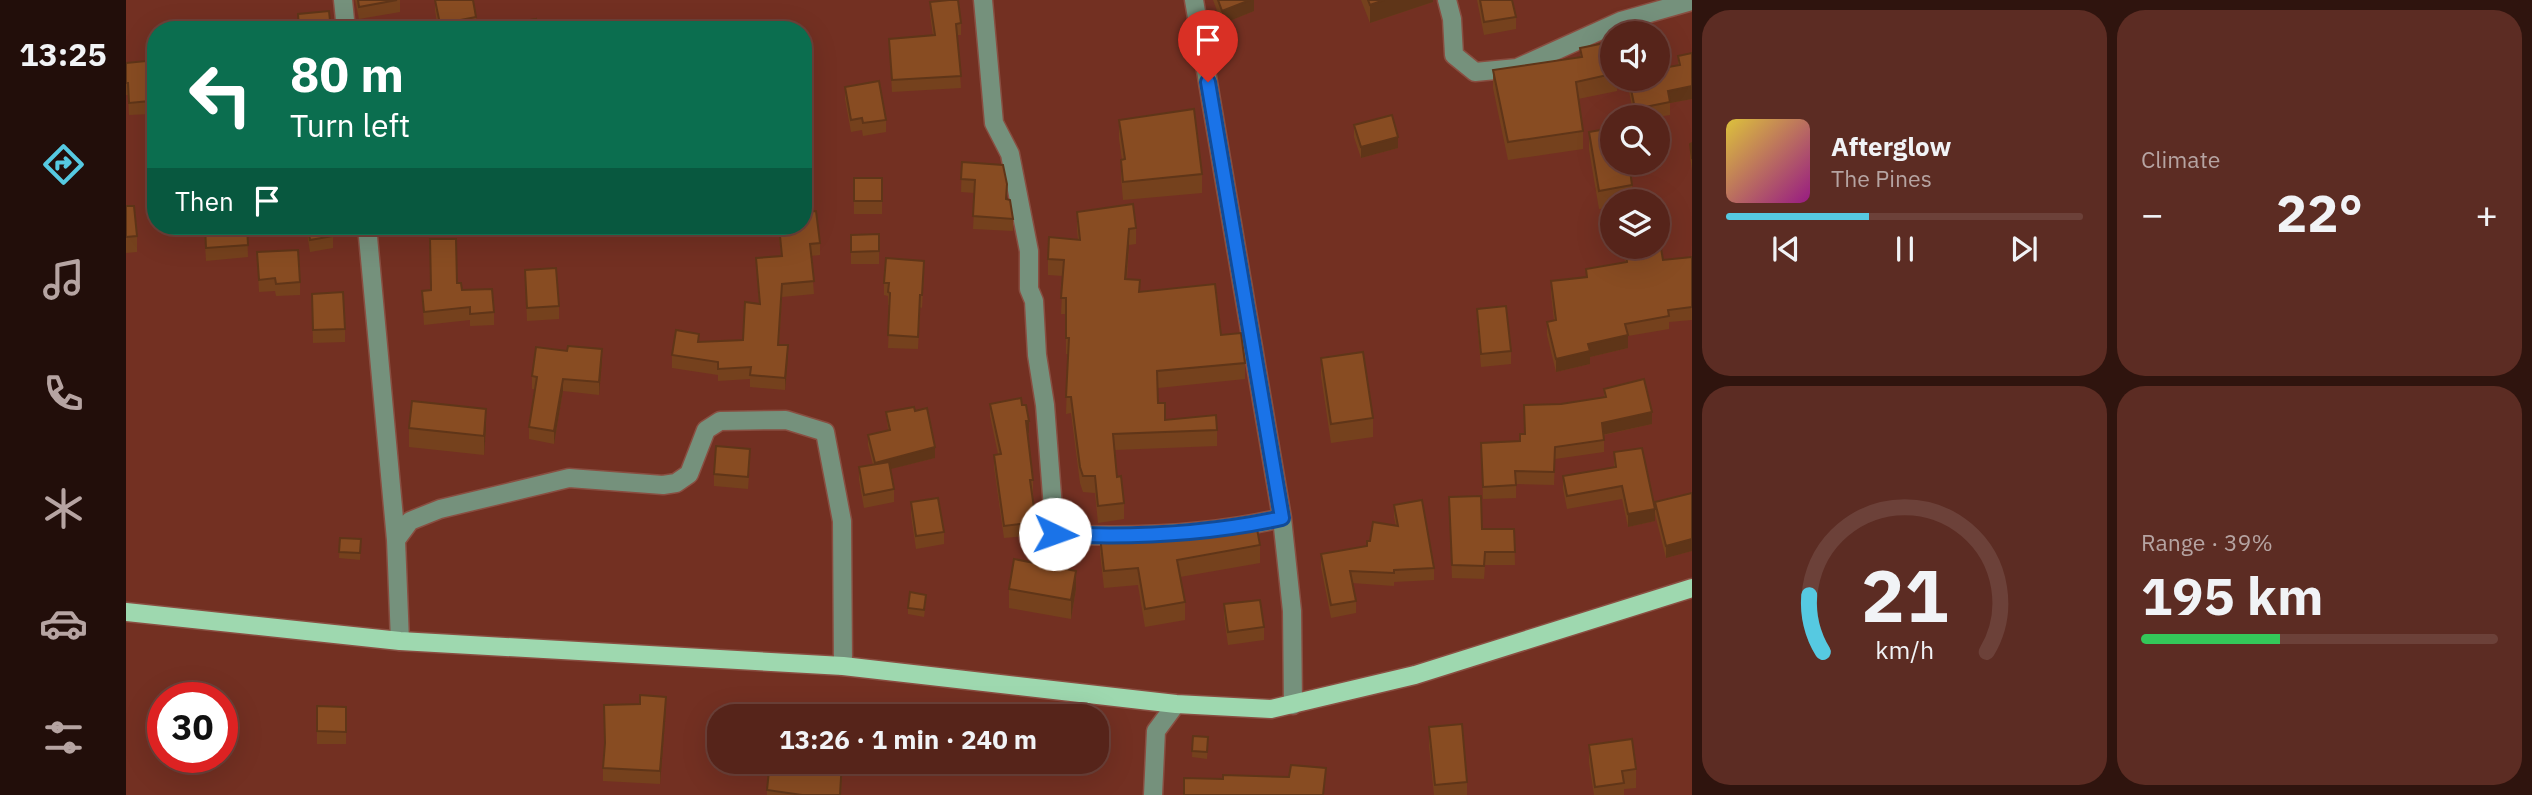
<!DOCTYPE html>
<meta charset="utf-8">
<style>
body{margin:0;font-family:"IBM Plex Sans",sans-serif;background:#5c2c23;color:#f1f3f6;height:100vh;display:flex;flex-direction:column;font-size:26px;white-space:nowrap}
*{box-sizing:border-box;margin:0}
p{font-size:23px;color:#b6a4a2}
.icon{flex:none;width:38px;height:38px;fill:none;stroke:currentColor;stroke-width:2;stroke-linecap:round;stroke-linejoin:round}
.map{position:relative;flex:1;overflow:hidden}
.panel{display:flex;flex-direction:column;gap:10px;padding:10px;background:#2f140e;width:840px}
.panel>*{flex:none}
.banner{position:absolute;left:21px;top:21px;width:665px;height:214px;border-radius:28px;box-shadow:0 7px 28px #0002,0 0 0 2px #6c4139;background:#0b6e4f;color:#fff;overflow:hidden}
.tools{position:absolute;left:1474px;top:21px;display:grid;gap:14px}
.tools a{display:grid;place-items:center;width:70px;height:70px;border-radius:50%;background:#56241a;box-shadow:0 7px 28px #0002,0 0 0 2px #6c4139;font-size:35px}
.speed{position:absolute;left:21px;top:682px;display:flex;gap:14px;font-size:35px;font-weight:700;text-align:center}
.speed>*{display:grid;place-content:center;width:91px;height:91px;border-radius:50%;background:#56241a;box-shadow:0 7px 28px #0002,0 0 0 2px #6c4139;line-height:1}
.speed .limit{border:10px solid #d22;background:#fff;color:#111}
.pin{position:absolute;display:grid;place-items:center;width:60px;height:60px;color:#fff;margin:-72px -30px;border-radius:50% 50% 50% 0;rotate:-45deg;box-shadow:0 0 7px #0007}
.pin .icon{rotate:45deg}
.me{position:absolute;width:77px;margin:-38px;rotate:93deg;stroke-linejoin:round;filter:drop-shadow(0 0 5px #0008)}
.turn{display:flex;align-items:center;gap:24px;height:147px;padding:0 28px;font-size:32px}
.turn .icon{width:91px;height:91px;stroke-width:2.5}
.turn b{display:block;font-size:49px;line-height:60px}
.then{display:flex;align-items:center;height:66px;padding:0 28px;background:#0003;gap:14px;font-size:26px}
.big{font-size:52px;font-weight:800;line-height:1.1}
.panel .card{flex:1;display:flex;flex-direction:column;justify-content:center;gap:10px;min-width:0;padding:0 24px;border-radius:28px;background:#5c2c23}
.panel .dial{align-items:center;gap:0}
.dial svg{height:182px;overflow:visible;fill:none;stroke:#6c4139;stroke-width:7;stroke-linecap:round;text-anchor:middle}
.dial text{fill:#f1f3f6;stroke:none}
.song{display:flex;align-items:center;gap:21px}
.cover{width:84px;height:84px;border-radius:10px;background:linear-gradient(135deg,hsl(50 70% 55%),hsl(310 70% 35%))}
.played{height:7px;border-radius:4px;background:linear-gradient(90deg,#56c9e1 40%,#6c4139 40%)}
.keys{display:flex;justify-content:space-around;direction:ltr}
.heat{display:flex;justify-content:space-between;align-items:center;font-size:38px;direction:ltr}
.charge{height:10px;border-radius:5px;background:linear-gradient(90deg,#34c759 39%,#6c4139 0)}
.panel .tiles{flex:1;display:grid;gap:10px;grid-template-columns:repeat(2,1fr)}
.trip{position:absolute;left:581px;top:704px;width:402px;height:70px;border-radius:28px;background:#56241a;box-shadow:0 7px 28px #0002,0 0 0 2px #6c4139;font-weight:800;line-height:70px;text-align:center}
main{display:flex;flex:1;min-height:0}
.tab-bar{display:flex;flex-direction:column;width:126px;justify-content:space-around;align-items:center;background:#220e0a;color:#b6a4a2}
.tab-bar .icon{width:49px;height:49px}
.tab-bar .selected{color:#56c9e1}
.tab-bar b{font-size:32px;color:#f1f3f6}
.map>svg:first-child{display:block}
</style>
<main>
<nav class="tab-bar">
<b>13:25</b>
<svg class="icon selected" aria-label="directions" viewBox="0 0 24 24"><path d="M12 3l9 9-9 9-9-9zM9 14v-3h6M13 9l2 2-2 2"/></svg>
<svg class="icon" aria-label="music" viewBox="0 0 24 24"><path d="M9 18V5l10-2v13"/><circle cx="6" cy="18" r="3"/><circle cx="16" cy="16" r="3"/></svg>
<svg class="icon" aria-label="phone" viewBox="0 0 24 24"><path d="M5 4h4l2 5-3 2q2 4 5 5l2-3 5 2v4C11 20 4 13 5 4z"/></svg>
<svg class="icon" aria-label="climate" viewBox="0 0 24 24"><path d="M12 3v18M4 7l16 10M4 17L20 7"/></svg>
<svg class="icon" aria-label="car" viewBox="0 0 24 24"><path d="M5 17H2v-5l4-1 3-4h7l3 4 3 1v5h-3M9 17h6M6 11h13"/><circle cx="7" cy="17" r="2"/><circle cx="17" cy="17" r="2"/></svg>
<svg class="icon" aria-label="filters" viewBox="0 0 24 24"><path d="M4 7h16M4 17h16"/><circle cx="9" cy="7" r="2"/><circle cx="15" cy="17" r="2"/></svg>
</nav>
<div class="map">
<svg width="1566" height="795" viewBox="0 0 1566 795">
<rect width="100%" height="100%" fill="#733022"/>
<g fill="none" stroke-linecap="round" stroke-linejoin="round">
<defs>
<path id="minor" d="M217,0L220,30
M857,0L868,123L884,154L903,251V289L908,301L911,355L919,405L929,534C1004,538 1082,535 1156,518
M1068,0L1156,518L1166,611L1167,705
M1321,0L1326,19L1328,55L1349,72L1391,68L1495,21L1566,1
M241,226L270,540
M274,641L270,540L284,521L314,509L443,478L537,485L550,483L563,474L580,430L594,421L660,420L699,432L716,521L717,666
M1027,795L1030,731L1050,704"/>
<path id="major" d="M0,612L274,641L717,666L1050,704L1145,709L1289,675L1566,588"/>
</defs>
<!-- minor casing -->
<use href="#minor" stroke="#894e41" stroke-width="21"/>
<!-- major casing -->
<use href="#major" stroke="#894e41" stroke-width="21"/>
<!-- minor -->
<use href="#minor" stroke="#75917c" stroke-width="18"/>
<!-- major -->
<use href="#major" stroke="#9ed8af" stroke-width="18"/>
</g>
<!-- wall -->
<path fill="#75411d" d="M229,0H274V12L233,19Z
M309,0L350,17V30H312L309,10Z
M1087,0H1128V11L1096,24Z
M1235,0H1307V2L1244,23Z
M1351,0H1386L1390,17V29L1358,35Z
M804,2L835,23V35H831L835,88L766,92L763,39L807,36L804,14Z
M1454,48H1486V79H1491V91L1452,99L1457,131V149L1382,160L1367,88V70L1454,57Z
M1566,53V99L1544,103V115L1531,117H1508L1502,86V79H1531L1552,65V56Z
M0,63L24,101V114L3,115L2,95H0Z
M719,87L760,120V132L737,136L736,130L725,132L719,99Z
M993,120L1076,174V193L997,200L995,178V160H996L993,139Z
M1228,125L1272,148L1235,158L1228,137Z
M1463,132L1506,185V201H1486V207L1473,209L1463,150Z
M1566,143V171L1564,156V144Z
M836,162L887,219V231L847,229L849,193L835,192Z
M728,178H756V214H728Z
M0,206L11,236V252L0,253Z
M951,212L1010,228V244L1003,245L1001,279L1014,292L1095,335L1119,363V379L1032,388V403L1039,420L1091,430V446L989,450L991,477L998,503V519L972,523L969,493L957,492L954,483L945,413L940,414L942,354H940V314H935L937,276L922,275V259L952,240L951,228Z
M78,226H121L122,257L80,261Z
M180,226H206L207,236V248L184,252Z
M652,226H677L694,243V255L685,256L688,294L656,297L653,345L662,358L659,390L624,387V379L592,381V375L546,368V355L573,342L617,340L633,303L630,258L655,256Z
M753,234V264H725V235Z
M304,239L336,290L368,312V325L344,326V320L298,325L296,291L305,290Z
M1499,247L1537,260L1566,257V320L1543,322V329L1502,336V348L1464,357V364L1430,372L1421,335V322L1428,320L1425,294V281L1460,277V269L1499,263Z
M131,252L174,282V295L150,296L149,291L133,292Z
M399,270L433,306V319L401,321Z
M798,273L796,308L794,307L792,349L762,348L764,305H762V296L758,295V283Z
M186,306L219,329V342L187,343Z
M1351,309L1385,351V364L1355,367L1351,321Z
M1195,358L1247,418V437L1205,443L1195,376Z
M476,361L473,395L437,391L428,444L403,439V427L409,389H406V376Z
M1478,389L1526,424L1478,435V452L1429,459L1428,485L1390,484V498L1357,499L1355,443L1394,441L1399,434L1435,404L1478,398Z
M864,404L903,433L901,434L907,480V493H906L910,522V535L878,538L868,467V455L872,454L864,416Z
M789,411L809,458L764,469L768,489V502L738,508L733,480V467L747,465L742,445V435L762,430L760,412Z
M283,428H360L358,455L283,447Z
M1488,452L1529,521L1502,527L1496,499L1441,509L1437,489V476L1488,467Z
M624,462L622,489L588,486V474Z
M1566,493V551L1540,558L1529,514V502Z
M1323,497L1356,529H1388L1389,565H1359L1358,579L1326,578Z
M785,502L818,532V544L790,549L785,515Z
M1268,505L1308,568V580L1268,582V586L1226,583L1230,601V613L1205,618L1195,567V554L1241,546L1244,541L1270,526L1268,517Z
M974,536L1008,541L1134,545V563L1054,577L1059,602V620L1019,627L1012,585L978,588L974,553Z
M214,538L235,539L234,560L213,558Z
M883,589H950L945,619L883,608Z
M800,601L798,617L782,614V608Z
M1098,604L1138,627V640L1102,645L1098,617Z
M191,706L220,707V744H191Z
M540,709L534,784L477,781V768Z
M1303,727L1341,782V795H1308L1303,746Z
M1067,736L1082,744L1081,759L1066,757Z
M1463,745L1510,769V788L1498,789V795H1468L1463,763Z
M716,771L715,795H641V790Z"/>
<!-- shaded-wall -->
<path fill="#5f3518" d="M1124,0H1128V11L1096,24V11Z
M1258,0H1307V2L1244,23V5Z
M1566,86V99L1544,103L1542,91Z
M1272,137V148L1235,158V147Z
M1003,229V245L999,295V279Z
M1502,335V348L1464,357V364L1430,372V359L1462,344Z
M662,345V358L659,390V378Z
M476,349V361L473,395V382Z
M437,379V391L428,444V431Z
M360,409V428L358,455V436Z
M1526,412V424L1476,435V423Z
M900,421H903V433L900,434Z
M809,447V458L749,473V463Z
M1529,509V521L1502,527V514Z
M1566,539V551L1540,558V546Z
M950,571V589L945,619V600Z
M540,697V709L534,784V771Z"/>
<!-- building -->
<path fill="#884c22" stroke="#5f3518" stroke-width="2" d="M232,0H271L233,7Z
M309,0H347L350,17L314,24Z
M823,0H832L835,23L830,24L835,76L766,80L763,39L809,35L804,2Z
M1092,0H1124L1096,11Z
M1242,0H1258L1244,5Z
M1354,0H1386L1390,17L1358,22Z
M203,11L205,30H173L172,14Z
M410,19L412,30H357V28Z
M1484,42L1486,48V74L1450,82L1457,131L1382,142L1367,70L1456,57L1454,48Z
M1566,53V86L1542,91L1544,102L1509,109L1503,79H1531V69L1554,65L1552,56Z
M20,61L24,101L3,103L2,83H0V63Z
M753,81L760,120L737,123L736,118L725,120L719,87Z
M1068,109L1076,174L997,182L995,160L999,159L993,120Z
M1266,115L1272,137L1235,147L1228,125Z
M1486,128V163H1503L1506,185L1473,191L1463,132Z
M1566,143V159L1564,144Z
M836,162L877,165L881,184L880,199L884,200L887,219L847,216L849,180L835,179Z
M728,178H756V201H728Z
M1007,204L1010,228L1003,229L999,279L1014,280L1013,292L1089,284L1095,335L1115,333L1119,363L1031,371L1032,403H1039V420L1090,415L1091,430L987,434L991,477L995,476L998,503L972,506L969,476H957L954,467L945,397H940L943,338H940V298H935L938,260L922,259L923,237L954,240L951,212Z
M0,206H8L11,236L0,237Z
M690,211L694,243L684,244L688,281L656,284L652,345H662L659,378L624,375L625,367L592,369V362L546,355L550,330L573,334L572,342L617,340L619,302L634,304L630,258L656,256L653,226H677V212Z
M79,226H121L122,245L80,248Z
M182,226H206L207,236L184,240Z
M753,234V251L725,252V235Z
M304,239H330L331,283H335L336,290L366,289L368,312L344,314V307L298,312L296,291L305,290V286Z
M1531,242H1534L1537,260L1566,257V307L1542,310L1543,316L1499,324L1502,335L1462,344L1464,351L1430,359L1421,322L1430,320L1425,281L1461,277L1460,269L1501,262L1499,247H1531Z
M172,250L174,282L150,284L149,278L133,280L131,252Z
M760,258L798,261L796,295H794L792,337L762,335L764,293L762,292L763,283H758Z
M430,268L433,306L401,308L399,270Z
M217,292L219,329L187,330L186,294Z
M1380,306L1385,351L1355,354L1351,309Z
M442,346L476,349L473,382L437,379L428,431L403,427L411,377L406,376L410,347L441,351Z
M1237,352L1247,418L1205,424L1195,358Z
M1518,379L1526,412L1476,423L1478,440L1429,447L1428,472L1389,471L1390,485L1357,487L1355,443L1394,441V434H1399L1398,405L1435,404L1480,397L1478,389Z
M895,398L896,405H900L903,421H900L907,480H904L910,522L878,526L868,455L875,454L864,404Z
M286,401L360,409L358,436L283,428Z
M788,407L789,411L801,408L809,447L749,463L742,435L764,430L760,412Z
M590,446L624,449L622,477L588,474Z
M1516,448L1529,509L1502,514L1496,486L1441,496L1437,476L1490,467L1488,452Z
M763,462L768,489L738,495L733,467Z
M1566,493V539L1540,546L1529,502Z
M1355,496L1356,529H1388L1389,552H1359L1358,566L1326,565L1323,497Z
M812,498L818,532L790,536L785,502Z
M1296,500L1308,568L1268,570V573L1224,571L1230,601L1205,605L1195,554L1241,546V541H1244L1247,522L1272,526L1268,505Z
M1129,518L1134,545L1051,560L1059,602L1019,609L1012,568L978,571L974,536L1007,533L1008,541L1063,531L1062,529Z
M214,538L235,539L234,553L213,552Z
M888,559L950,571L945,600L883,589Z
M784,592L800,595L798,610L782,608Z
M1134,600L1138,627L1102,632L1098,604Z
M514,695L540,697L534,771L477,768L479,743L478,705L514,704Z
M191,706L220,707V732L191,731Z
M649,710L685,713V716H648Z
M1336,724L1341,782L1309,785L1303,727Z
M1067,736L1082,737L1081,752L1066,751Z
M1506,739L1510,769L1496,771L1498,783L1469,787L1463,745Z
M644,761H716L714,795H676L641,790Z
M1165,765L1200,768L1197,795H1058V778L1097,779V775L1163,777Z"/>
<g fill="none" stroke-linecap="round" stroke-linejoin="round">
<defs>
<path id="route" d="M929,534C1004,538 1082,534 1156,518L1082,82"/>
</defs>
<!-- route casing -->
<use href="#route" stroke="#114b97" stroke-width="18"/>
<!-- route -->
<use href="#route" stroke="#1a73e8" stroke-width="12"/>
</g>
</svg>
<div class="tools">
<a><svg class="icon" aria-label="sound" viewBox="0 0 24 24"><path d="M4 9h4l5-4v14l-5-4H4zM17 9q2 3 0 6"/></svg></a>
<a><svg class="icon" aria-label="search" viewBox="0 0 24 24"><circle cx="10" cy="10" r="6"/><path d="M15 15l6 6"/></svg></a>
<a><svg class="icon" aria-label="layers" viewBox="0 0 24 24"><path d="M12 4l9 5-9 5-9-5zM3 14l9 5 9-5"/></svg></a>
</div>
<div class="speed"><div class="limit">30</div></div>
<div class="pin" style="left:1082px;top:82px;background:#d93025"><svg class="icon" aria-label="arrive" viewBox="0 0 24 24"><path d="M6 21V4h12l-3 4 3 4H6"/></svg></div>
<svg class="me" style="left:929px;top:534px" viewBox="-20 -20 40 40"><circle r="19" fill="#fff"/><path d="M0-13L10 11 0 6-10 11z" fill="#1a73e8"/></svg>
<div class="trip">13:26 · 1 min · 240 m</div>
<div class="banner">
<div class="turn"><svg class="icon" aria-label="left" viewBox="0 0 24 24"><path d="M17 20v-9H6M10 6l-5 5 5 5"/></svg><div><b>80 m</b>Turn left</div></div>
<div class="then">Then<svg class="icon" aria-label="arrive" viewBox="0 0 24 24"><path d="M6 21V4h12l-3 4 3 4H6"/></svg></div>
</div>
</div>
<section class="panel">
<div class="tiles">
<div class="card">
<div class="song"><i class="cover"></i><div><b>Afterglow</b><p>The Pines</p></div></div>
<div class="played"></div>
<div class="keys"><svg class="icon" aria-label="previous" viewBox="0 0 24 24"><path d="M18 5L8 12l10 7zM5 5v14"/></svg><svg class="icon" aria-label="pause" viewBox="0 0 24 24"><path d="M8 5v14M16 5v14"/></svg><svg class="icon" aria-label="next" viewBox="0 0 24 24"><path d="M6 5l10 7-10 7zM19 5v14"/></svg></div>
</div>
<div class="card"><p>Climate</p>
<div class="heat"><a>−</a><b class="big">22°</b><a>+</a></div>
</div>
<div class="card dial"><svg viewBox="0 0 100 80">
<path d="M14 69A42 42 0 1 1 86 69"/>
<path d="M14 69A42 42 0 0 1 8 44" stroke="#56c9e1"/>
<text x="50" y="56" font-size="32" font-weight="700">21</text>
<text x="50" y="72" font-size="11">km/h</text>
</svg></div>
<div class="card"><p>Range · 39%</p><b class="big">195 km</b><div class="charge"></div></div>
</div>
</section>
</main>
